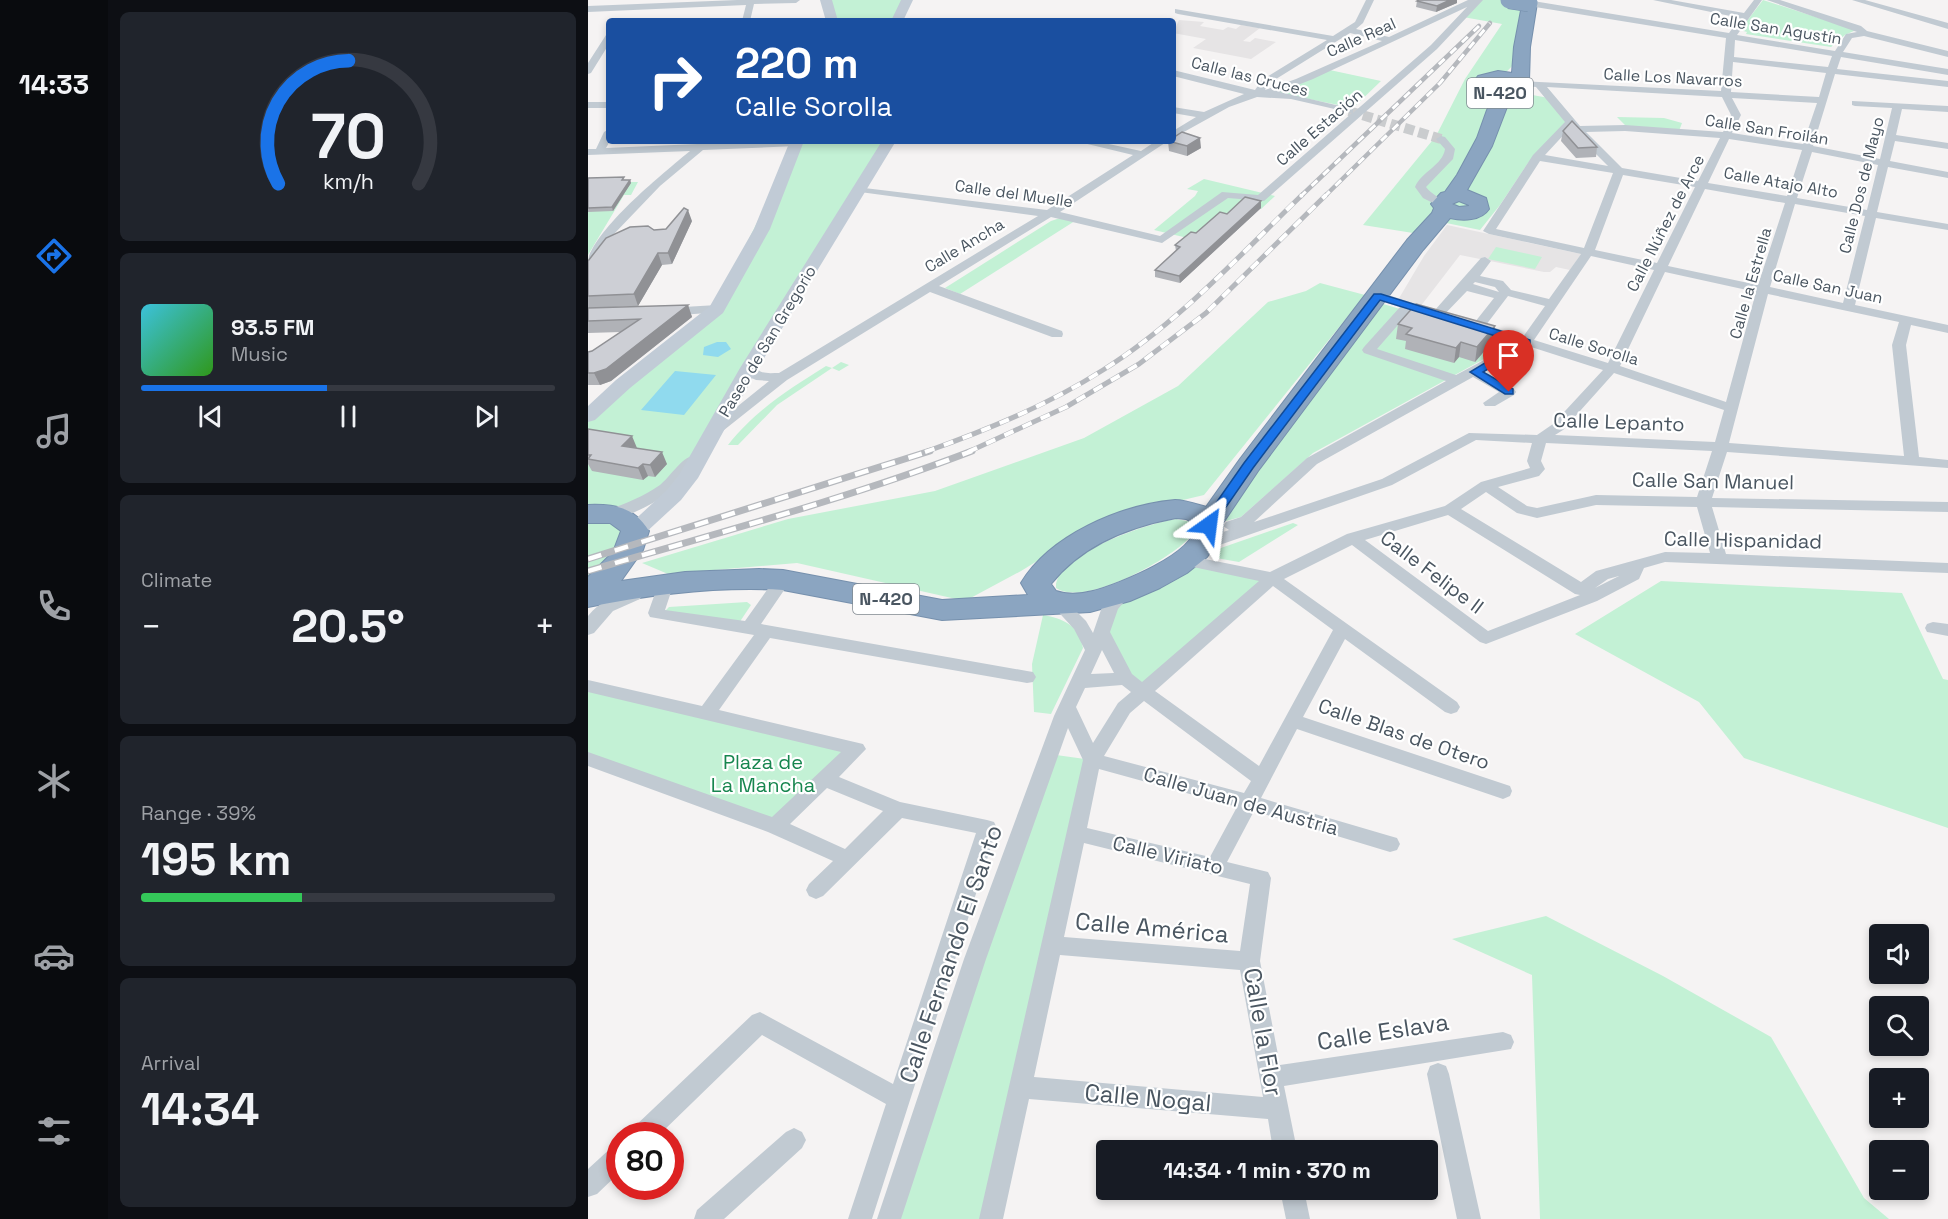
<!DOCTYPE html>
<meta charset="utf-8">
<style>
body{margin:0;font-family:"Space Grotesk",sans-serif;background:#20242c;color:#f1f3f6;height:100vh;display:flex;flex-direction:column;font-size:22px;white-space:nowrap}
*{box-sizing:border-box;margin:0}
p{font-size:20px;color:#9ea1a6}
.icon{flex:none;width:33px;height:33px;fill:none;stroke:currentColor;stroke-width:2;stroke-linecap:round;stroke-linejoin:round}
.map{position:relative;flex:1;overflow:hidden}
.panel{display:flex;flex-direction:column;gap:12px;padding:12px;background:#0d0f14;width:480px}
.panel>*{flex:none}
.banner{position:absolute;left:18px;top:18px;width:570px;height:126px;border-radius:6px;box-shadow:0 3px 9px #0003;background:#1a4fa0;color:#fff;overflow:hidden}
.fabs{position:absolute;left:1281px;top:924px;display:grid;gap:12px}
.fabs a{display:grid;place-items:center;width:60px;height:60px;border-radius:6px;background:#171b24;box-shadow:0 3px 9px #0003;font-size:30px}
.speed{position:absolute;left:18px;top:1122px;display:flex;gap:12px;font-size:30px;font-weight:700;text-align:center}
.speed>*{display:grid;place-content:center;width:78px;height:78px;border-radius:50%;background:#171b24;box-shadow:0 3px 9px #0003;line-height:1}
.speed .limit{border:9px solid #d22;background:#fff;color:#111}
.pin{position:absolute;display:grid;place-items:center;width:51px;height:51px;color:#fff;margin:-62px -26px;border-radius:50% 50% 50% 0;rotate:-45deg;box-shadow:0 0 6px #0007}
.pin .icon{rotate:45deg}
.me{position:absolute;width:66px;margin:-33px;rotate:31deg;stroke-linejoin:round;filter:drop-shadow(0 0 4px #0008)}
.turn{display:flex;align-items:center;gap:21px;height:126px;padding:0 30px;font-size:27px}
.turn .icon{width:78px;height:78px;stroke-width:2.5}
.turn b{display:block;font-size:42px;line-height:51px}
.big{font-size:45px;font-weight:800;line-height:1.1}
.panel .card{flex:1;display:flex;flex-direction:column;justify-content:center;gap:9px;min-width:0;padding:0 21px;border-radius:9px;background:#20242c}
.panel .dial{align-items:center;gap:0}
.dial svg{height:156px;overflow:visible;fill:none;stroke:#363941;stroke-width:7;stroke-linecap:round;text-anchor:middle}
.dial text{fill:#f1f3f6;stroke:none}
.song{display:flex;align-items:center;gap:18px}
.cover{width:72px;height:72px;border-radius:9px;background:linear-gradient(135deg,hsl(190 70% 55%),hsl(110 70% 35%))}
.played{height:6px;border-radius:3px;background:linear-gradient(90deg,#1a73e8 45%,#363941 45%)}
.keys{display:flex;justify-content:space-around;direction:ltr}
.heat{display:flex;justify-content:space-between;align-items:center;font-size:33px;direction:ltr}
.charge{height:9px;border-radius:4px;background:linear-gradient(90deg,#34c759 39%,#363941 0)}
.trip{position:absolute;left:508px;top:1140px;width:342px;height:60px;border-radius:6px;background:#171b24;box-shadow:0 3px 9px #0003;font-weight:800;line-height:60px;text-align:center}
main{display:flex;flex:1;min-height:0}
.tabs{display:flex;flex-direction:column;width:108px;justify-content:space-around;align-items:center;background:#090b0e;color:#9ea1a6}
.tabs .icon{width:42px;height:42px}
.tabs .selected{color:#1a73e8}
.tabs b{font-size:27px;color:#f1f3f6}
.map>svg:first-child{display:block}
</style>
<main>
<nav class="tabs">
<b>14:33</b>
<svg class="icon selected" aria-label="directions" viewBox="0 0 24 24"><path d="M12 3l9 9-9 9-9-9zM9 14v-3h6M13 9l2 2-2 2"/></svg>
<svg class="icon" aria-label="music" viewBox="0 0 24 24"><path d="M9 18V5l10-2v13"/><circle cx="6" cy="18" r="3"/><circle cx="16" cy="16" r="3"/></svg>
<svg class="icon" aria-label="phone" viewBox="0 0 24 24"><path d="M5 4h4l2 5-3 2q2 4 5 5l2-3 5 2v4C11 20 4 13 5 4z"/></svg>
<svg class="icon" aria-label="climate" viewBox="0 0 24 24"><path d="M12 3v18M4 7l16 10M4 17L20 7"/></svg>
<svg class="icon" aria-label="car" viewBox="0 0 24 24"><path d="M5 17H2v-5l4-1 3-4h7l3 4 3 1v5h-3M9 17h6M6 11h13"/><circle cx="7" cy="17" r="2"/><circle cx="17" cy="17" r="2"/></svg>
<svg class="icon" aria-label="filters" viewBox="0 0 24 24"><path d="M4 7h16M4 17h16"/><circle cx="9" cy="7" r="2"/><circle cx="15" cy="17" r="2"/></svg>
</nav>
<section class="panel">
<div class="card dial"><svg viewBox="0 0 100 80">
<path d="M14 69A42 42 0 1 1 86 69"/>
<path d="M14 69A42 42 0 0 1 50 6" stroke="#1a73e8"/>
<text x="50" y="56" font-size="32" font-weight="700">70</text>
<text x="50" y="72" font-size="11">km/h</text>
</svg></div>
<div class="card">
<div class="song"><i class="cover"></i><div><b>93.5 FM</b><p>Music</p></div></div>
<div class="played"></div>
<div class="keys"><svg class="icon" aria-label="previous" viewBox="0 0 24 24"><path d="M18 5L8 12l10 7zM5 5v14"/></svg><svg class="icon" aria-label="pause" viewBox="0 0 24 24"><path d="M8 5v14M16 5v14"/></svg><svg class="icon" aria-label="next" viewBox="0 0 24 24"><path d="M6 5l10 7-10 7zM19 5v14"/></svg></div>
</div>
<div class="card"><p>Climate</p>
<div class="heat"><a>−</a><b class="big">20.5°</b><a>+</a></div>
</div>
<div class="card"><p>Range · 39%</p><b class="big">195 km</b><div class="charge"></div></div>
<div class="card"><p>Arrival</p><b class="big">14:34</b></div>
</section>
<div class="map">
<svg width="1360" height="1219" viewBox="0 0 1360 1219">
<rect width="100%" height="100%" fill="#f5f3f3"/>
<!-- education -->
<path fill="#e6e4e5" d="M591,20L616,22L612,26L635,30L640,27L648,29L653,25L672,28L655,41L662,42L667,38L688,42L663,59L605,48L618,39L585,33Z
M859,225L993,254L982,270L968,267L962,272H956L872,255L832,307L810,300L836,256Z"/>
<!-- green -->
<path fill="#c3f1d5" d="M238,0H320L309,21H244Z
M891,0H921L941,3C937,28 937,63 912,76L926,78L928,92L961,98L982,122L940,163L912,205L892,230L839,219L825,233L775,225L848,136L877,79L914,24L875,17Z
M1175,0L1268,30L1257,35L1243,47L1158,34L1159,32L1152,30Z
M737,69L793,81L765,108L686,92Z
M1029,117L1076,118L1094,123L1091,131L1039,127Z
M209,141H301L98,469L57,501L0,514V416L123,316Z
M616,179L687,196L673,209L657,205L608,240L566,230L607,196L610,191L599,189Z
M0,182H50L43,195H36L0,255Z
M478,216L490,219L372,294L357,288L463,221Z
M908,247L954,257L947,269L900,259Z
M732,283L777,295L616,495L519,518L433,571L377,601L209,563L80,574L54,563L200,519L347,491L496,438L590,386L680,302L718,291Z
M792,303L925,343L725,453L653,517L638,521V513Z
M253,362L261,365L251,371L244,368L189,405L150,445H140C169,409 200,390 238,366L244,368Z
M588,519L604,522L605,534C586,558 496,608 468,588C466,554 561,523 588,519Z
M0,520C15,521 26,521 35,534L33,547L0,583Z
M705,523L710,525L651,562L628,558L630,549Z
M597,560L684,578L556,689L537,678L514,632L522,607Z
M1073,581L1314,593L1355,679L1360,680V828L1156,758L1111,702L987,634Z
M159,602L163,605L151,623L76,612L81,607Z
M455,615C476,619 491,625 495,648L463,714L446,712L444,664Z
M0,686L269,749L187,826L0,759Z
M461,754L504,760L403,1219H303Z
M958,916L1075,976L1183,1037L1276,1198L1301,1219H952L944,975L864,939Z"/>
<!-- water -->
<path fill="#90daee" d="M129,342H138L143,349L130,357L115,355L116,347Z
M87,371L128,375L96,415L53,410Z"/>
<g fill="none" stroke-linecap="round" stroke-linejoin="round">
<!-- street-tunnel -->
<path stroke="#caccce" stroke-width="10" stroke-dasharray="10 4.5" stroke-linecap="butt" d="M761,111L853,139"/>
<defs>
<path id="highway" d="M935,0H947L949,3L942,47L941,80L945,85L941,92L931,96L919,107L904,146L879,190L898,198L901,209C893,221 875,221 862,218L835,250L670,471L635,523L634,536L619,557L599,573L572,588L542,601L502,612L354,620L195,590C129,586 65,594 0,607V577L25,552L33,531L22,523H0V505C27,504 46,507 61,531L55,550L33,581L97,572L171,569L195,570L354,600L440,595L433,583C462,535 532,505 587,500C597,500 608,504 618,507L652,459L819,240L844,213L846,208L843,204L853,193L857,192L869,175L889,138L899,110L908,97L890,91L887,80L890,76L910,71L924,73L926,47ZM911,81L921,83L926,86L915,88L905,85ZM871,201L881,205V206L871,207L864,204ZM588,518L598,519L607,524C611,553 528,585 505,591C493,594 479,595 468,591L463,584C494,545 540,527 588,518Z"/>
</defs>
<!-- highway casing -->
<use href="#highway" stroke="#7690ad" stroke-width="2"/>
<!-- street -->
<path fill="#c1cad2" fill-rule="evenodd" d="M149,0H212L208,3L166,4L162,21H154L158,5L0,12V6Z
M778,0H786L775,23L768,29L801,37L880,0H895L849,49L676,201L640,198L574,243L463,217L351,286L474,331L475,334L474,337H464L342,292L199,380L131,434H121L119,431L181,381L168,380L157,375L154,368L156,365H166C171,375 181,373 191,373L450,216L272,192L267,189L268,187L459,210L545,155L487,141H507L553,151L568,141H580L472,212L572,236L634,192L670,195L764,113L703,99L669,97L641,107L585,138V131L608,117L585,113V107L616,112L656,94L585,76V70L667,90L674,80L739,40L590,14L587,13V9L745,36L767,22ZM879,7L843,45L765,113V109L692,92L725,79ZM762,33L794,41L708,79L677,90L680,84Z
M939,0L1141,33L1152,18L1065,0H1083L1156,13L1166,0H1174L1149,35L1247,51L1258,34L1269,32L1179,0H1192L1273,26L1279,31L1360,51V57L1276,36L1264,38L1255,52L1360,69V75L1253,57L1249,69L1360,81V87L1247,74L1225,146L1292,159L1304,108L1267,106L1264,105V101L1360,106V112L1314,109L1308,135L1360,143V149L1307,141L1302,161L1360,172V178L1300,167L1289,212L1360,224V230L1288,218L1267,305L1360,325V333L1323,325L1318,345L1331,457L1360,460V468L1139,452L1124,498L1360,502V512L1124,507L1138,554L1360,563V573L1077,562L1056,568L1051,579L1009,601L898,644L892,642L764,545L696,579L869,702L872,707L869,712L863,714L857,712L757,639L715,717L922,786L924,791L922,796L915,799L709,729L673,798L802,836L809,838L812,844L809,850L802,852L666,811L639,862L680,872L683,878L672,961L692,1065L915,1032L923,1035L926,1042L923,1049L696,1086L709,1150H685L680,1119L441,1099L415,1219H391L495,760L480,728L398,959L313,1219H289L376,959L466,716L497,650L486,629L464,605L466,601H478L498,621L505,633L514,607L531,587H543L545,591L530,609L522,632L544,674L554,682L671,581L591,564L589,560L591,556L597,555L682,572L759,534L857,506L893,482L942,468L939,461L944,443L888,440L804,485L620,549H608L606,545L608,541L641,530L635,526L638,522L653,517L719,458L858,381L776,353L774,350L776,347L812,307L786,299L784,296L786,293H794L847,310L893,258L897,257L903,261L892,276L915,281L923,290L961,299L993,254L901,234L895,231L945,155L977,122L948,87L931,85V81L1133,91L1138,38L941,6L937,3ZM1147,40L1244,56L1240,67L1146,57ZM1145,62L1238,73L1231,97L1143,92ZM959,87L1134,97L1143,115L1135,132L1037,125L992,126ZM1144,98L1229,103L1215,144L1144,133L1153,115ZM982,128L1020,166L957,155ZM1037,131L1132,138L1110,181L1034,168L998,132ZM1141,139L1214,150L1199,196L1120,183ZM1224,152L1290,165L1279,210L1209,198ZM952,161L1025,173L996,248L908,229ZM1035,175L1107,187L1069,263L1007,250ZM1117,189L1197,203L1170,285L1080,266ZM1207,204L1277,216L1255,303L1182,287ZM1003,256L1066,270L1020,363L946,340ZM1077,272L1168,292L1138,402L1032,366ZM887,282L907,287L911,292L885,284ZM879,291L906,298L887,322H879L878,325L879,328L928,343L868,375L789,349L823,310L849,319L853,318ZM1180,294L1311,322L1304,345L1316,456L1141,443ZM920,296L957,306L935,337L898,325ZM940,346L1015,370L965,424L949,435L881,433L794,479L666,522L729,464L885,377L911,392L895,403L897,406H907L926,395L928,392L926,389L895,371ZM1026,373L1136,410L1127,442L967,435L975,430ZM958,443L1124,451L1109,497L1008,495L949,508L939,506L910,487L951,476L957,469L953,461ZM898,492L929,513L949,518L1008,505L1109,507L1122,553L1077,552L1008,571L993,582L873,509ZM860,515L987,594L992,595L900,631L777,540ZM1031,576L1007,588L1020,579ZM685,586L745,630L671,766L567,691ZM514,650L526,673L503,674ZM534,685L543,692L530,703L505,743L488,707L497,688ZM556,701L663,781L656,793L516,756L542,713ZM511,769L649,807L622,857L499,828ZM496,843L662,884L652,951L476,937ZM472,955L652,970L675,1097L446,1077Z
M1264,0H1277L1360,23V29Z
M21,34V44L3,73L0,74V63L18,35Z
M0,102H21V108H0Z
M21,129L22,141L18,148L109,144L116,141L121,144L213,141L214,143L209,146L115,150L72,186L26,234L4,269L0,270C0,265 0,260 1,256C14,223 74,174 102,151L0,155V149H8L16,132Z
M853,136L857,137L867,149L865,159L838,187C844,195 852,197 859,204L853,207L835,198L827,187C833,172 855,165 857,149L848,139Z
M129,305L135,309L133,312L79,316L73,312L79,308Z
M102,457L109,461C104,469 99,477 92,483C78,497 36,523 17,517L14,514L17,511C36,504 55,497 72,485C81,478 93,459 102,457Z
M195,575L201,576L203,580L173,624L439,671L445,672L448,677L445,682L439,683L182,638L131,710L275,744L278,749L251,777L312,802L399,820L406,822L409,828L284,1219H260L298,1104L174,1035L70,1136H41L45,1128L164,1015L172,1012L305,1084L388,833L314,818L235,896L228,899L221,896L218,890L221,884L245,861L180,832L0,766V752L184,817L253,752L0,692V680L114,706L166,635L62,617L60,613L70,585H82L84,589L77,610L157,621L189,576ZM239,788L295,811L257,849L202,824Z
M46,589L52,591L54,595L52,599L25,611L6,633L0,635V616C12,601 28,595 46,589Z
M1345,622L1360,624V636L1339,632L1337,628L1339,624Z
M850,1063L858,1066L861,1074L893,1219H869L839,1074L842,1066Z
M206,1128L214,1132L218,1140L214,1148L136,1219H106L109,1210L198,1132Z
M32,1143V1172L9,1194L0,1197V1169L24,1147Z
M692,1190H716L722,1219H698Z"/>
<!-- secondary -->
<path fill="#c1cbd6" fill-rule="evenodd" d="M232,0H244L250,21H238Z
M313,0H325L315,21H303Z
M202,141H216L182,229L135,313L42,388L7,420L0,422V406L28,380L122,306L166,229Z
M294,141H308L170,368L110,478L93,500L54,536L47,538L40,536L36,531L40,526L79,490L91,475L152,368Z"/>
<!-- highway -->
<use href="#highway" fill="#8ba5c1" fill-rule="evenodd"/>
<defs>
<path id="rail-far2" d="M712,197L891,26
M736,197L852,83L902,23"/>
<path id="rail-far1" d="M337,452C399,430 460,405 515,370C590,323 651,256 714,195
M380,452L478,407L551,364L618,313L738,195"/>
<path id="rail" d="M0,559L342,451
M0,571C129,533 259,499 384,451"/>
</defs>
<!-- rail-far2 casing -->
<use href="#rail-far2" stroke="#b5b8bd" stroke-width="4.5"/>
<!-- rail-far1 casing -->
<use href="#rail-far1" stroke="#b5b8bd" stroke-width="5"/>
<!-- rail casing -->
<use href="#rail" stroke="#b5b8bd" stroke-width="7"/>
<!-- rail-far2 -->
<use href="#rail-far2" stroke="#fff" stroke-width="3" stroke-dasharray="8" stroke-linecap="butt"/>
<!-- rail-far1 -->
<use href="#rail-far1" stroke="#fff" stroke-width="4" stroke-dasharray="10" stroke-linecap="butt"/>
<!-- rail -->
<use href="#rail" stroke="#fff" stroke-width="4.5" stroke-dasharray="14" stroke-linecap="butt"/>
<defs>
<path id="highway-bridge" d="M921,0L941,3"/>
</defs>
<!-- highway-bridge casing -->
<use href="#highway-bridge" stroke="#7690ad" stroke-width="18" stroke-linecap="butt"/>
<!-- highway-bridge -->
<use href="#highway-bridge" stroke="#8ba5c1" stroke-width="17"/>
</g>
<!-- wall -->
<path fill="#b0b2b7" d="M831,0H869V3L848,12L828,7L829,1Z
M975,131L1009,147L1008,157L988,158L973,141Z
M580,141L613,148L599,156L581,151Z
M0,178L42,180L43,183L25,211L0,212Z
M673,201V208L592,283L567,277V270L588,251L587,245L639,214Z
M104,221L84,264L74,265L50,306L4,308L100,305L104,317L23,381L12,385H0V352L4,351L33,332L0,333V261L66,230L78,229Z
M810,324L905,341L887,362L871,357L866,363L817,349L818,341L808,339Z
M0,429L48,448L79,464L67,477L60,476L55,480L4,471L0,464Z"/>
<!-- shaded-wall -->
<path fill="#909195" d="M862,0H869V3L848,12L849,6Z
M612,138L613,148L599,156V146Z
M42,180L43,183L25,211L24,207Z
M673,201V208L592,283L591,276Z
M100,210L104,221L84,264L80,253Z
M70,253L74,265L50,306L46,294Z
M100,305L104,317L23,381L12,385L6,373Z
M907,326L905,341L887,362L889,347Z
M873,342L871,357L866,363L868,348Z
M44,436L49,448L34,446Z
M74,452L79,464L67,477L62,465Z
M55,464L60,476L55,480L50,468Z"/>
<!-- building -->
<path fill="#cdcfd5" stroke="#909195" stroke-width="1.5" d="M831,0H862L849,6L829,1Z
M984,121L1009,147L990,148L975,131Z
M594,132L612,138L599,146L580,141H585V138Z
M36,177L34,180H42L24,207L0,208V178Z
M657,197L673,201L591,276L567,270L592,247L587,245L603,232L608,233L632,212L639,214Z
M96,208L100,210L80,253H70L46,294L0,296V261L18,238L42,227L60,226L66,230L78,229Z
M828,304L907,326L889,347L873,342L868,348L818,334L824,328L810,324Z
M100,305L18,369L6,373H0V352L4,351L52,319L0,321V308Z
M0,429L44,436L34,446L74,452L62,465L55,464L50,468L0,459L3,455H0Z"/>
<!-- route -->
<path fill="#1a73e8" stroke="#114b97" stroke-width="1.5" d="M786,294H793L942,340V344L895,372L925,389V394H917L882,372L930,343L792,300L665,468L627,523L626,528H617L614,523L656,463Z"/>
<g text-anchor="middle" stroke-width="4.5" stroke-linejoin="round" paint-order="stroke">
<!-- far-street labels -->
<g font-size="16" fill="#4a5661" stroke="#fff">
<text transform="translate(1188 28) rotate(9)" y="6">Calle San Agustín</text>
<text transform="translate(773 37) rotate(-24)" y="6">Calle Real</text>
<text transform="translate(662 76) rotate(14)" y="6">Calle las Cruces</text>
<text transform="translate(1085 77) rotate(3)" y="6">Calle Los Navarros</text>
<text transform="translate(731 127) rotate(-41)" y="6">Calle Estación</text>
<text transform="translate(1179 129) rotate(9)" y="6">Calle San Froilán</text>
<text transform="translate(1193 182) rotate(10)" y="6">Calle Atajo Alto</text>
<text transform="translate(1273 185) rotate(-76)" y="6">Calle Dos de Mayo</text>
<text transform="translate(426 193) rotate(8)" y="6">Calle del Muelle</text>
<text transform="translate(1077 223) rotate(-63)" y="6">Calle Núñez de Arce</text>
<text transform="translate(376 245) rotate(-31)" y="6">Calle Ancha</text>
<text transform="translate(1162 283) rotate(-74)" y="6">Calle la Estrella</text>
<text transform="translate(1240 286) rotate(12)" y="6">Calle San Juan</text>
<text transform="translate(179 341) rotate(-59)" y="6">Paseo de San Gregorio</text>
<text transform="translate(1006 346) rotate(17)" y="6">Calle Sorolla</text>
</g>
<!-- shield labels -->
<g fill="#fff" stroke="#808990" stroke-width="1.5">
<rect x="879" y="78" width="66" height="30" rx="4.5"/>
<rect x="265" y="584" width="66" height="30" rx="4.5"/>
</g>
<g font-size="18" font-weight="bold" fill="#4a5661">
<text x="912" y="99">N-420</text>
<text x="298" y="605">N-420</text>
</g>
<!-- street labels -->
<g font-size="20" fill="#4a5661" stroke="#fff">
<text transform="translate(1031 422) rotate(2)" y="7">Calle Lepanto</text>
<text transform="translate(1125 481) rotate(1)" y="7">Calle San Manuel</text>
<text transform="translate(1155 540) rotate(1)" y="7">Calle Hispanidad</text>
<text transform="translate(844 572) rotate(37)" y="7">Calle Felipe II</text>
<text transform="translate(816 734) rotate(19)" y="7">Calle Blas de Otero</text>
<text transform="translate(653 801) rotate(16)" y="7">Calle Juan de Austria</text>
<text transform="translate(580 855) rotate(13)" y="7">Calle Viriato</text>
</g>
<!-- park labels -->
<g font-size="20" fill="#17864f" stroke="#fff">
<text x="175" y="769">Plaza de<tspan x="175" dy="23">La Mancha</tspan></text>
</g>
<!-- near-street labels -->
<g font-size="24" fill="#4a5661" stroke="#fff">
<text transform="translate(564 928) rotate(5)" y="8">Calle América</text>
<text transform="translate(363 954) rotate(-71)" y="8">Calle Fernando El Santo</text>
<text transform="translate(675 1032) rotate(80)" y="8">Calle la Flor</text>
<text transform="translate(795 1032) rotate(-9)" y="8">Calle Eslava</text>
<text transform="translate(560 1098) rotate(5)" y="8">Calle Nogal</text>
</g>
</g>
</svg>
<div class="fabs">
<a><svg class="icon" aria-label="sound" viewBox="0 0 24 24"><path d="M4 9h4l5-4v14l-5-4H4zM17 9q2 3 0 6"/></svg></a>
<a><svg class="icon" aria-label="search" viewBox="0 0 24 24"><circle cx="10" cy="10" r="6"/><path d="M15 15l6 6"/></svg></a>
<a>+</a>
<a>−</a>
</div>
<div class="speed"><div class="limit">80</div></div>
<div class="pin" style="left:921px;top:392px;background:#d93025"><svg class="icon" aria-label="arrive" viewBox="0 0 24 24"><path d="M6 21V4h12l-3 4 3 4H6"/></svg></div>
<svg class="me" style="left:621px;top:525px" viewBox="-20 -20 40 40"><path d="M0-17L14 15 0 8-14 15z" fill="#1a73e8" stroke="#fff" stroke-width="4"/></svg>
<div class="trip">14:34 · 1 min · 370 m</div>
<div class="banner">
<div class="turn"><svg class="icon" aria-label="right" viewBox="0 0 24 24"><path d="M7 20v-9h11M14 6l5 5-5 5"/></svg><div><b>220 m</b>Calle Sorolla</div></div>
</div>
</div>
</main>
